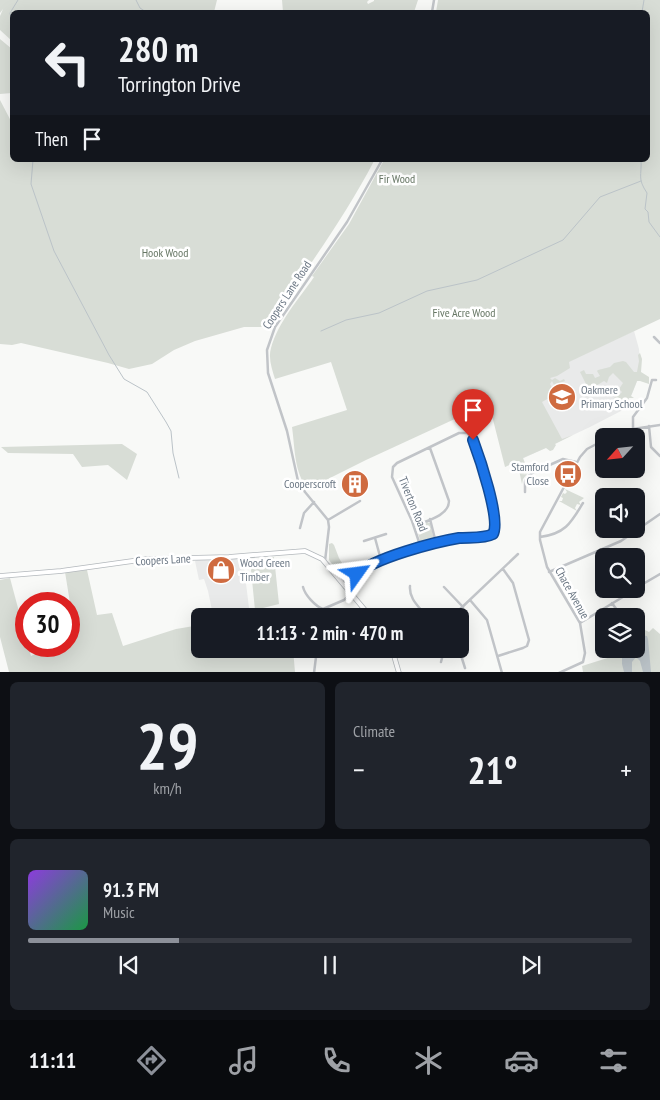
<!DOCTYPE html>
<meta charset="utf-8">
<style>
body{margin:0;font-family:"PT Sans Narrow",sans-serif;background:#20242c;color:#f1f3f6;height:100vh;display:flex;flex-direction:column;font-size:19px;white-space:nowrap}
*{box-sizing:border-box;margin:0}
p{font-size:16px;color:#9ea1a6}
.icon{flex:none;width:28px;height:28px;fill:none;stroke:currentColor;stroke-width:2;stroke-linecap:round;stroke-linejoin:round}
.map{position:relative;height:672px;overflow:hidden}
.details{display:flex;flex-direction:column;gap:10px;padding:10px;background:#0d0f14;flex:1}
.details>*{flex:none}
.top-card{position:absolute;left:10px;top:10px;width:640px;height:152px;border-radius:8px;box-shadow:0 5px 20px #0002;background:#171b24;color:#f1f3f6;overflow:hidden}
.needle{width:32px;rotate:243deg}
.controls{position:absolute;left:595px;top:428px;display:grid;gap:10px}
.controls a{display:grid;place-items:center;width:50px;height:50px;border-radius:8px;background:#171b24;box-shadow:0 5px 20px #0002;font-size:25px}
.speed{position:absolute;left:15px;top:592px;display:flex;gap:10px;font-size:25px;font-weight:700;text-align:center}
.speed>*{display:grid;place-content:center;width:65px;height:65px;border-radius:50%;background:#171b24;box-shadow:0 5px 20px #0002;line-height:1}
.speed .limit{border:8px solid #d22;background:#fff;color:#111}
.pin{position:absolute;display:grid;place-items:center;width:42px;height:42px;color:#fff;margin:-51px -21px;border-radius:50% 50% 50% 0;rotate:-45deg;box-shadow:0 0 5px #0007}
.pin .icon{rotate:45deg}
.me{position:absolute;width:55px;margin:-28px;rotate:59deg;stroke-linejoin:round;filter:drop-shadow(0 0 4px #0008)}
.turn{display:flex;align-items:center;gap:18px;height:105px;padding:0 25px;font-size:22px}
.turn .icon{width:65px;height:65px;stroke-width:2.5}
.turn b{display:block;font-size:35px;line-height:42px}
.then{display:flex;align-items:center;height:48px;padding:0 25px;background:#0003;gap:10px;font-size:19px}
.big{font-size:38px;font-weight:700;line-height:1.1}
.details .tile{flex:1;display:flex;flex-direction:column;justify-content:center;gap:8px;min-width:0;padding:0 18px;border-radius:8px;background:#20242c}
.details .dial{align-items:center;gap:0}
.dial b{font-size:65px;line-height:1}
.song{display:flex;align-items:center;gap:15px}
.cover{width:60px;height:60px;border-radius:8px;background:linear-gradient(135deg,hsl(270 70% 55%),hsl(140 70% 35%))}
.played{height:5px;border-radius:2px;background:linear-gradient(90deg,#8c9099 25%,#363941 25%)}
.keys{display:flex;justify-content:space-around;direction:ltr}
.heat{display:flex;justify-content:space-between;align-items:center;font-size:28px;direction:ltr}
.details .tiles{flex:1;display:grid;gap:10px;grid-template-columns:1fr 1fr}
.tile:last-child{grid-column:span 2}
.trip{position:absolute;left:191px;top:608px;width:278px;height:50px;border-radius:8px;background:#171b24;box-shadow:0 5px 20px #0002;font-weight:700;line-height:50px;text-align:center}
.tabs{display:flex;height:80px;justify-content:space-around;align-items:center;background:#090b0e;color:#9ea1a6}
.tabs .icon{width:35px;height:35px}
.tabs .selected{color:#8c9099}
.tabs b{font-size:22px;color:#f1f3f6}
.map>svg:first-child{display:block}
</style>
<div class="map">
<svg width="660" height="673" viewBox="0 0 660 673">
<rect width="100%" height="100%" fill="#f8f9f7"/>
<!-- built -->
<path fill="#e9eaea" d="M634,331L639,349L640,363L638,379L632,394L621,411L590,427L505,467L537,376Z
M243,559L250,616H209L213,615L208,591L204,579L199,580L195,561L197,560Z"/>
<!-- green -->
<path fill="#d8ddd6" d="M0,0H217L214,12H12V41L0,30V16L3,9L0,13Z
M282,0H369L367,2L368,4L374,1V0H418L414,12H332L330,11L331,12H283Z
M438,0H660V319L569,362L570,368L557,376L550,378L552,380L555,378L560,381L564,379L565,381L554,385L552,381L550,384L553,389L555,388L561,400L560,401L556,394L542,402L562,439L573,435L555,444L556,445L553,450L550,451L546,448L523,458L529,473L521,475L527,474L523,479L522,484L517,461L505,467L488,400L470,412L366,460L308,489C294,473 295,448 292,427L347,410L331,362L275,379C272,369 268,358 271,348C278,322 299,299 314,277L312,276L349,224L384,160H648V12H436Z
M0,39L12,49V93L0,94Z
M0,100L12,123V160L374,161C344,219 304,272 268,327H244L195,341L174,350L152,364L129,369L108,363L21,343L12,345L0,344Z
M640,353L642,359L641,372L649,377V384L640,381H637L631,396L634,398H629L622,410V406L617,402L616,404L613,400L616,395L618,396L622,392L619,389L623,383L613,373L609,377L607,383L604,381L589,390L580,372L584,370L586,374H593L595,378L600,376L597,371L598,370L610,367L614,363L623,361L626,362L634,372H637L639,361L638,355Z
M122,444L137,454L127,480L108,465L82,467L73,454L8,453L1,447Z
M565,489L584,498L579,502L581,505L577,504L575,508L577,511L559,501H562L563,498L561,497L563,493L565,494L567,492Z
M427,522L430,523L434,540C431,543 425,546 421,544L417,529L418,526Z
M332,543L334,545L339,558L350,577L347,582L345,581L329,560V544Z
M274,557L279,604L255,610L250,560Z
M87,570L97,615L112,613L123,646L176,629L200,625V649H212L213,652L238,649H293L295,672H9L0,637V580L10,578L26,638V646H28L31,656C43,650 56,646 69,646V617L71,609L65,572Z
M653,628L660,634V672H583L582,666L617,655L624,649H636V632L645,630L649,632Z"/>
<!-- water -->
<path fill="#bbc3c8" d="M640,635L647,636L648,639L651,672H643L640,661L636,657L632,662V672H624L622,664V656L628,649H636V637Z"/>
<g fill="none" stroke-linecap="round" stroke-linejoin="round">
<!-- stream -->
<path stroke="#bbc3c8" stroke-width="1" d="M136,0L140,8L146,12
M642,12L644,0
M12,22L10,13L18,0
M33,160L31,184L54,251L109,355L124,379L147,392L166,422L171,431L173,453L179,478
M641,160C642,176 637,178 647,193L645,209L648,212L649,222L660,237
M321,331L346,320L379,313L427,291L477,280L563,240L600,197L641,181"/>
<defs>
<path id="secondary" d="M0,576L61,571L147,559L229,557L305,551L322,559L370,616
M392,649L399,673"/>
</defs>
<!-- secondary casing -->
<use href="#secondary" stroke="#b3b8bc" stroke-width="5.5"/>
<!-- minor -->
<path stroke="#c1c4c8" stroke-width="2.5" d="M432,12L434,0
M654,337L660,343
M649,426L651,447L660,456
M633,429V417L647,398L652,380H656
M611,436L633,429L660,425
M605,474L608,469
M525,492V482L527,477L534,472L563,459L576,462
M430,519L436,543
M328,520L360,501
M414,526C426,521 449,516 449,501L430,448
M300,528L304,513L314,502
M540,537C565,534 571,523 583,503
M375,538L381,560
M364,541L386,534
M325,561L329,527L328,520L305,492L298,481L287,431L268,373L267,350L275,327L347,222L382,160
M549,572L621,541L660,514
M410,586C409,597 416,604 423,612
M303,587C305,595 315,606 323,609L344,600L351,594
M444,587L463,607
M347,588L357,574L375,562L436,543L456,539L487,536L493,534C495,530 495,530 495,526C495,511 478,440 467,433H459L397,463L393,467L392,477L412,521L421,548
M636,588L660,574
M470,600L487,620L502,673
M612,603L621,616
M322,616L323,609
M416,616L423,612L426,616
M447,616L457,612L518,554
M580,623L636,589
M636,624L640,623
M317,650L332,651L346,649
M498,656L523,648L527,646L529,640L513,583L503,569
M441,662L444,650L452,651L459,649L465,668
M314,673L317,649
M559,673L583,662L585,653L580,623L547,567L540,540V532L580,457L587,449L604,440"/>
<!-- secondary -->
<use href="#secondary" stroke="#fff" stroke-width="4"/>
</g>
<g fill="none" stroke-linecap="round" stroke-linejoin="round">
<defs>
<path id="route" d="M357,574C374,558 435,542 459,538C469,537 484,539 493,534C501,520 479,456 473,440"/>
</defs>
<!-- route casing -->
<use href="#route" stroke="#114b97" stroke-width="12"/>
<!-- route -->
<use href="#route" stroke="#1a73e8" stroke-width="9"/>
</g>
<!-- icons -->
<defs>
<symbol id="school-disc" viewBox="-11 -11 22 22"><circle r="9.5" fill="#cf6b40" stroke="#fff"/><path d="M0-5L7-2L0 1L-7-2ZM-4 1L0 2.5L4 1V4Q0 6-4 4Z" fill="#fff"/></symbol>
<symbol id="bus-disc" viewBox="-11 -11 22 22"><circle r="9.5" fill="#cf6b40" stroke="#fff"/><path d="M-5-6H5V4H4V6H2V4H-2V6H-4V4H-5ZM-3.5-4V0h7V-4ZM-3.5 1.2v1.5H-2V1.2ZM2 1.2v1.5H3.5V1.2Z" fill="#fff"/></symbol>
<symbol id="building-disc" viewBox="-11 -11 22 22"><circle r="9.5" fill="#cf6b40" stroke="#fff"/><path d="M-4-6H4V6H1V3H-1V6H-4ZM-2.5-4.3h1.7v1.8h-1.7ZM.8-4.3h1.7v1.8H.8ZM-2.5-1h1.7V.8h-1.7ZM.8-1h1.7V.8H.8Z" fill="#fff"/></symbol>
<symbol id="shop-disc" viewBox="-11 -11 22 22"><circle r="9.5" fill="#cf6b40" stroke="#fff"/><path d="M-5-2.5h2.3a2.7 3.5 0 0 1 5.4 0H5L5.5 6h-11ZM-1.5-2.5h3a1.5 2.3 0 0 0-3 0Z" fill="#fff"/></symbol>
</defs>
<g fill-rule="evenodd">
<use href="#school-disc" x="546" y="381" width="32" height="32"/>
<use href="#bus-disc" x="552" y="458" width="32" height="32"/>
<use href="#building-disc" x="339" y="468" width="32" height="32"/>
<use href="#shop-disc" x="205" y="554" width="32" height="32"/>
</g>
<g text-anchor="middle" stroke-width="5" stroke-linejoin="round" paint-order="stroke">
<!-- park labels -->
<g font-size="12" fill="#677765" stroke="#fff">
<text x="397" y="183">Fir Wood</text>
<text x="165" y="257">Hook Wood</text>
<text x="464" y="317">Five Acre Wood</text>
</g>
<!-- street labels -->
<g font-size="12" fill="#6b7784" stroke="#fff">
<text transform="translate(287 295) rotate(-57)" y="4">Coopers Lane Road</text>
<text transform="translate(413 504) rotate(68)" y="4">Tiverton Road</text>
<text transform="translate(163 560) rotate(-3)" y="4">Coopers Lane</text>
<text transform="translate(572 593) rotate(61)" y="4">Chace Avenue</text>
</g>
<!-- poi labels -->
<g font-size="12" fill="#6b7784" stroke="#fff" text-anchor="start">
<text x="581" y="394">Oakmere<tspan x="581" dy="14">Primary School</tspan></text>
<text x="549" y="471" text-anchor="end">Stamford<tspan x="549" dy="14">Close</tspan></text>
<text x="336" y="488" text-anchor="end">Cooperscroft</text>
<text x="240" y="567">Wood Green<tspan x="240" dy="14">Timber</tspan></text>
</g>
</g>
</svg>
<div class="controls">
<a><svg class="needle" viewBox="-14 -14 28 28"><path d="M0-13l5 13h-10z" fill="#e53935"/><path d="M0 13l5-13h-10z" fill="#9ea1a6"/></svg></a>
<a><svg class="icon" aria-label="sound" viewBox="0 0 24 24"><path d="M4 9h4l5-4v14l-5-4H4zM17 9q2 3 0 6"/></svg></a>
<a><svg class="icon" aria-label="search" viewBox="0 0 24 24"><circle cx="10" cy="10" r="6"/><path d="M15 15l6 6"/></svg></a>
<a><svg class="icon" aria-label="layers" viewBox="0 0 24 24"><path d="M12 4l9 5-9 5-9-5zM3 14l9 5 9-5"/></svg></a>
</div>
<div class="speed"><div class="limit">30</div></div>
<div class="pin" style="left:473px;top:440px;background:#d93025"><svg class="icon" aria-label="arrive" viewBox="0 0 24 24"><path d="M6 21V4h12l-3 4 3 4H6"/></svg></div>
<svg class="me" style="left:357px;top:574px" viewBox="-20 -20 40 40"><path d="M0-17L14 15 0 8-14 15z" fill="#1a73e8" stroke="#fff" stroke-width="4"/></svg>
<div class="trip">11:13 · 2 min · 470 m</div>
<div class="top-card">
<div class="turn"><svg class="icon" aria-label="left" viewBox="0 0 24 24"><path d="M17 20v-9H6M10 6l-5 5 5 5"/></svg><div><b>280 m</b>Torrington Drive</div></div>
<div class="then">Then<svg class="icon" aria-label="arrive" viewBox="0 0 24 24"><path d="M6 21V4h12l-3 4 3 4H6"/></svg></div>
</div>
</div>
<section class="details">
<div class="tiles">
<div class="tile dial"><b>29</b><p>km/h</p></div>
<div class="tile"><p>Climate</p>
<div class="heat"><a>−</a><b class="big">21°</b><a>+</a></div>
</div>
<div class="tile">
<div class="song"><i class="cover"></i><div><b>91.3 FM</b><p>Music</p></div></div>
<div class="played"></div>
<div class="keys"><svg class="icon" aria-label="previous" viewBox="0 0 24 24"><path d="M18 5L8 12l10 7zM5 5v14"/></svg><svg class="icon" aria-label="pause" viewBox="0 0 24 24"><path d="M8 5v14M16 5v14"/></svg><svg class="icon" aria-label="next" viewBox="0 0 24 24"><path d="M6 5l10 7-10 7zM19 5v14"/></svg></div>
</div>
</div>
</section>
<nav class="tabs">
<b>11:11</b>
<svg class="icon selected" aria-label="directions" viewBox="0 0 24 24"><path d="M12 3l9 9-9 9-9-9zM9 14v-3h6M13 9l2 2-2 2"/></svg>
<svg class="icon" aria-label="music" viewBox="0 0 24 24"><path d="M9 18V5l10-2v13"/><circle cx="6" cy="18" r="3"/><circle cx="16" cy="16" r="3"/></svg>
<svg class="icon" aria-label="phone" viewBox="0 0 24 24"><path d="M5 4h4l2 5-3 2q2 4 5 5l2-3 5 2v4C11 20 4 13 5 4z"/></svg>
<svg class="icon" aria-label="climate" viewBox="0 0 24 24"><path d="M12 3v18M4 7l16 10M4 17L20 7"/></svg>
<svg class="icon" aria-label="car" viewBox="0 0 24 24"><path d="M5 17H2v-5l4-1 3-4h7l3 4 3 1v5h-3M9 17h6M6 11h13"/><circle cx="7" cy="17" r="2"/><circle cx="17" cy="17" r="2"/></svg>
<svg class="icon" aria-label="filters" viewBox="0 0 24 24"><path d="M4 7h16M4 17h16"/><circle cx="9" cy="7" r="2"/><circle cx="15" cy="17" r="2"/></svg>
</nav>
